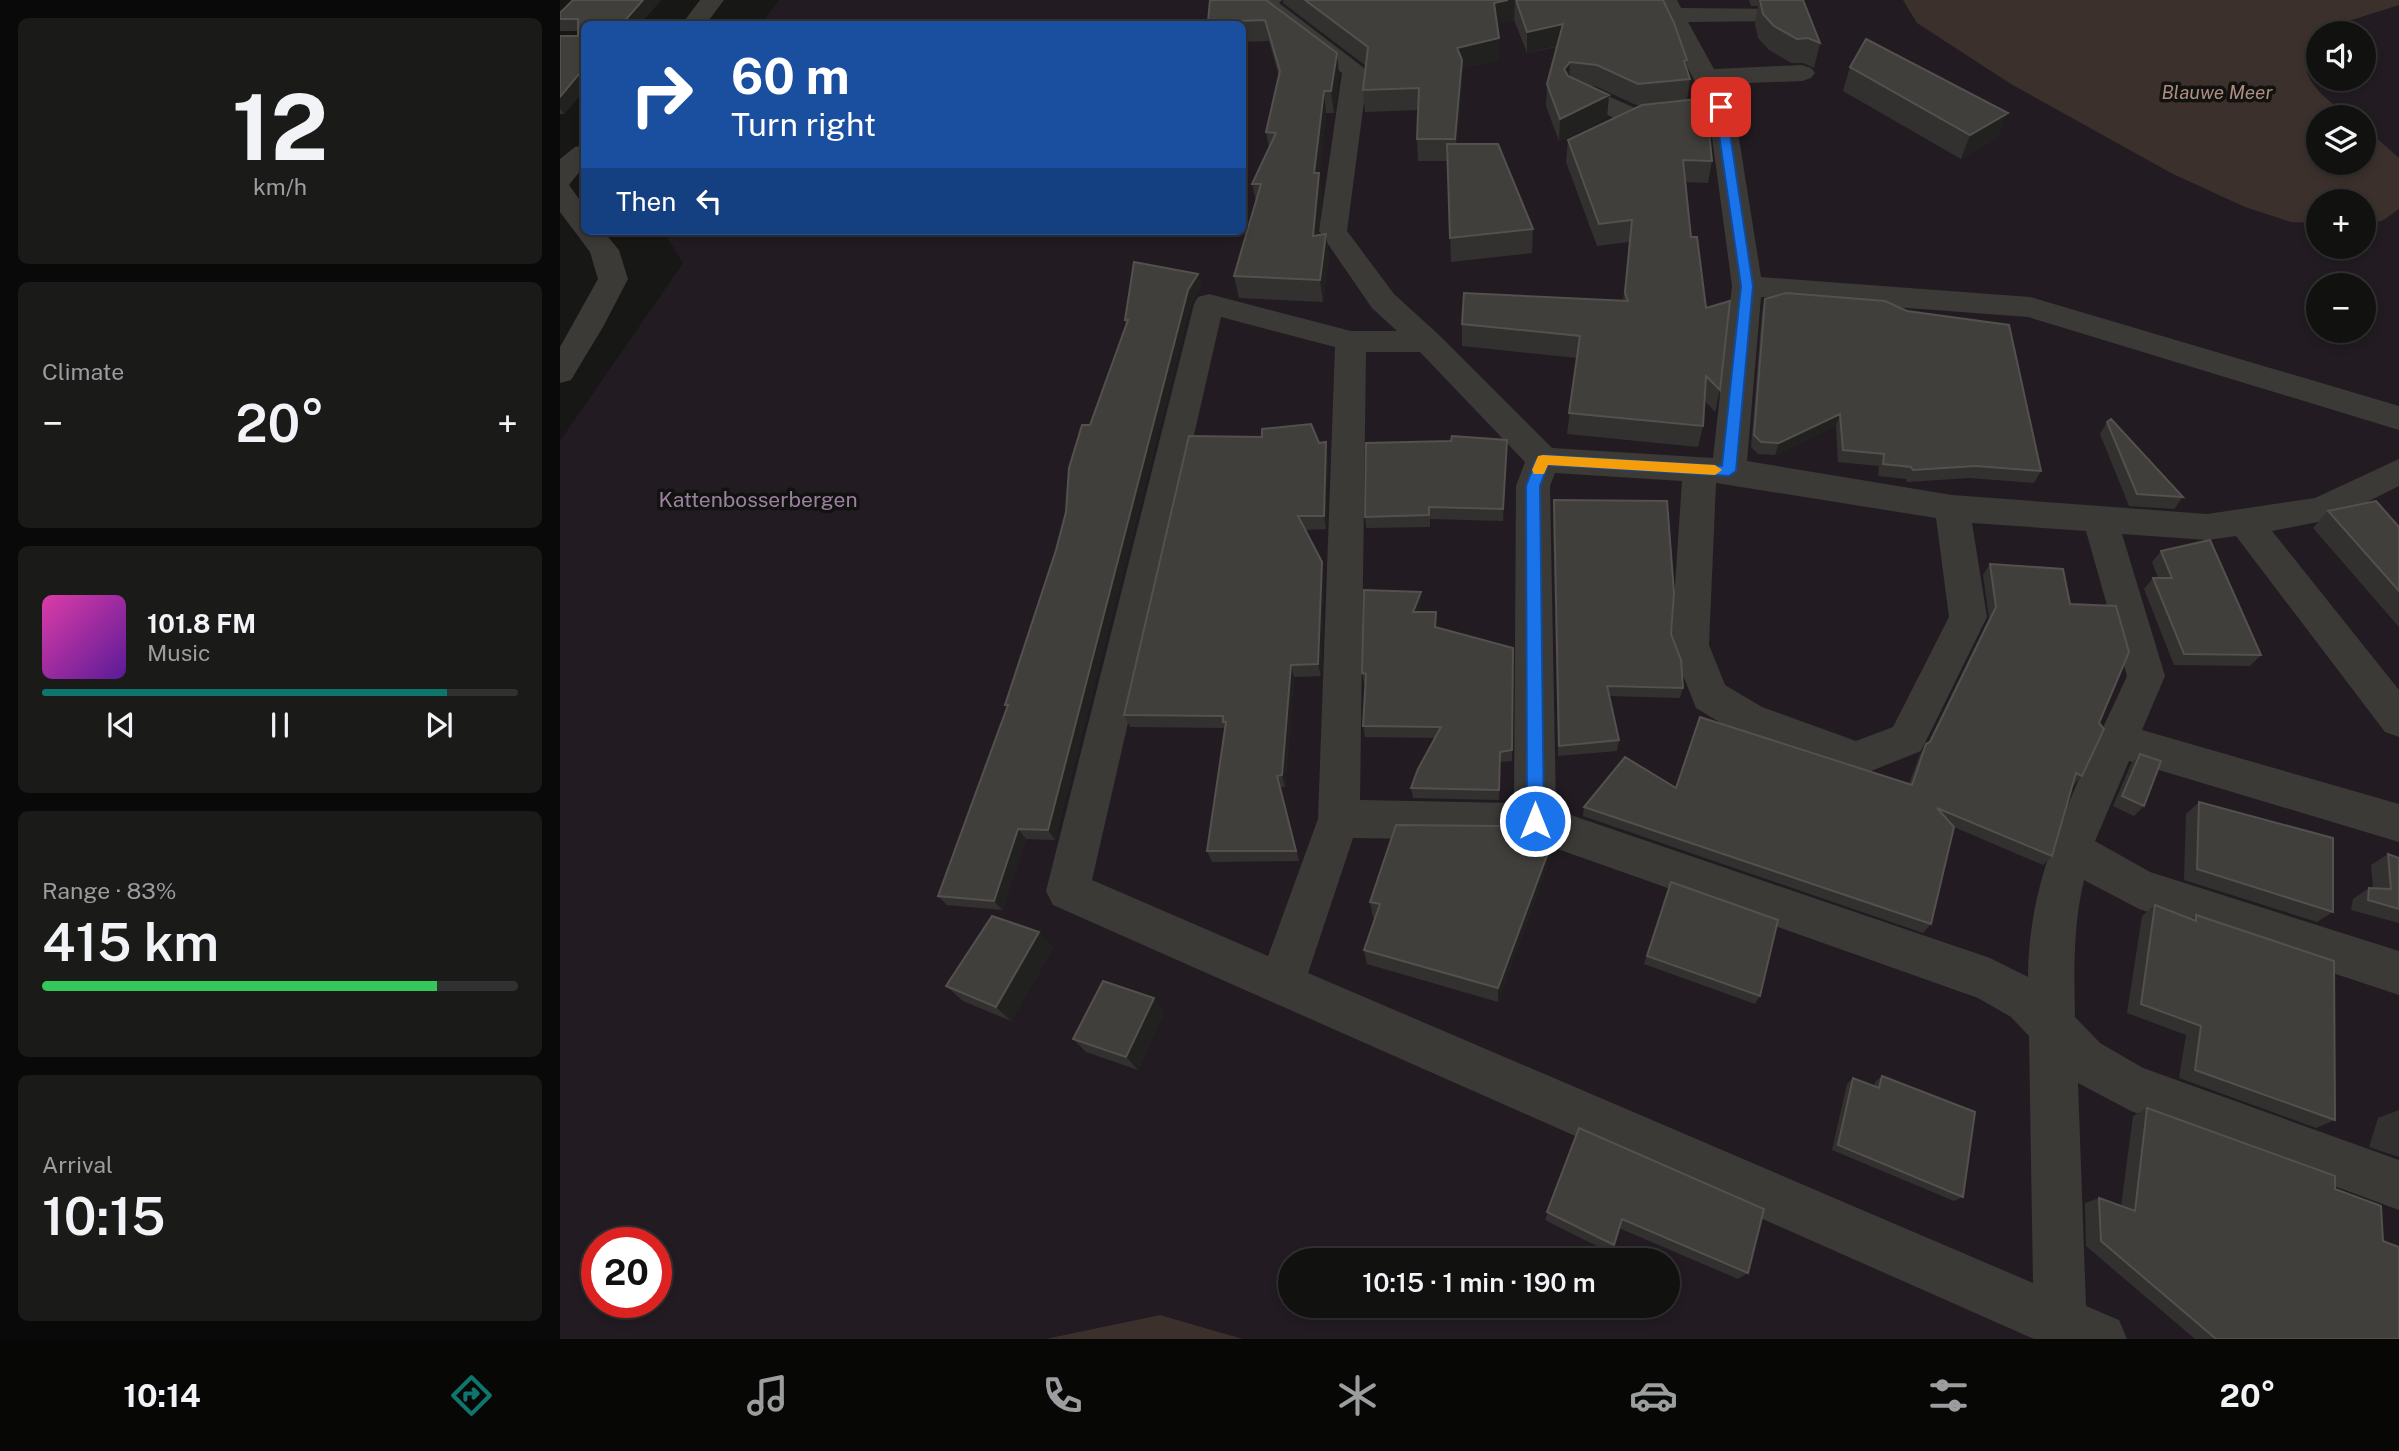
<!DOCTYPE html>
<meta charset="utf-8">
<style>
body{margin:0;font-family:"Public Sans",sans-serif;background:#1a1a19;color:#f1f3f6;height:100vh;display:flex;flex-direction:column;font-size:26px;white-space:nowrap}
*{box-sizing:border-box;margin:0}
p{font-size:23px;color:#9c9d9f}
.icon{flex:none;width:38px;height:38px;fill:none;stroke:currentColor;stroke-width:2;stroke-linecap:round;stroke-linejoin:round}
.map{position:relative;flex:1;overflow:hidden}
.side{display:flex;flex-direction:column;gap:18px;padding:18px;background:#090909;width:560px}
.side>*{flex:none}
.hud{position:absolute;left:21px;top:21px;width:665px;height:214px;border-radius:10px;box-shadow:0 4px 10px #0003,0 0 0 2px #303130;background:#1a4fa0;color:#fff;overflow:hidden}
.buttons{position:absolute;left:1746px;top:21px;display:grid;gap:14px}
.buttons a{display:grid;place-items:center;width:70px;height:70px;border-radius:50%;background:#111110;box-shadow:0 4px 10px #0003,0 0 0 2px #303130;font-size:35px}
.speed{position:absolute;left:21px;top:1227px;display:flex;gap:14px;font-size:35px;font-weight:700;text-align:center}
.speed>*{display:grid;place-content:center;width:91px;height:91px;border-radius:50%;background:#111110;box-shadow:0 4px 10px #0003,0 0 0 2px #303130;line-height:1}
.speed .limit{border:10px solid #d22;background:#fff;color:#111}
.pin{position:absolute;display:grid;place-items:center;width:60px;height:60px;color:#fff;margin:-30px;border-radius:14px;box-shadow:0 4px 10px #0006}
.me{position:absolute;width:77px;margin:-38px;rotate:0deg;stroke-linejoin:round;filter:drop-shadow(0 0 5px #0008)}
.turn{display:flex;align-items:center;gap:24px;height:147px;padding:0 35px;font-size:32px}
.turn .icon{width:91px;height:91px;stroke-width:2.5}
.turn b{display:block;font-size:49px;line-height:60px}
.then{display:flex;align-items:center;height:66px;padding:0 35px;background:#0003;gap:14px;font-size:26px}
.big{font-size:52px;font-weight:600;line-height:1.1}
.side .card{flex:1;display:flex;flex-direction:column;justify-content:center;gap:10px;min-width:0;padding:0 24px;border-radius:10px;background:#1a1a19}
.side .dial{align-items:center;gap:0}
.dial b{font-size:91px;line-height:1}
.song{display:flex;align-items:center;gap:21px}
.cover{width:84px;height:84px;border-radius:10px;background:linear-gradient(135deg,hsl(320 70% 55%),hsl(270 70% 35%))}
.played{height:7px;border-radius:4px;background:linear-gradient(90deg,#0f766e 85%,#303130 85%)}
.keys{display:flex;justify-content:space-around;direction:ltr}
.heat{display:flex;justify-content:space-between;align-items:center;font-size:38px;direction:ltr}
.charge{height:10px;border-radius:5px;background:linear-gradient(90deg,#34c759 83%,#303130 0)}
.trip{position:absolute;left:718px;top:1248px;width:402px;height:70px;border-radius:35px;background:#111110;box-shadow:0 4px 10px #0003,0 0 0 2px #303130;font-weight:600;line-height:70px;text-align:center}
.menu{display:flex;height:112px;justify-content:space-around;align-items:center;background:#070706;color:#9c9d9f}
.menu .icon{width:49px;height:49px}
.menu .on{color:#0f766e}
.menu b{font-size:32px;color:#f1f3f6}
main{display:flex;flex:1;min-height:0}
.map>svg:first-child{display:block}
</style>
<main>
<section class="side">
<div class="card dial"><b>12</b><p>km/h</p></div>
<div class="card"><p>Climate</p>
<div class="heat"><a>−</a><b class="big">20°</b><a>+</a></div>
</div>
<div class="card">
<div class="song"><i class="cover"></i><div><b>101.8 FM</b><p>Music</p></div></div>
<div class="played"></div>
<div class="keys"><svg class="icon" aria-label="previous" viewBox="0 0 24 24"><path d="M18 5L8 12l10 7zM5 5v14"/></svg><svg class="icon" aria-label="pause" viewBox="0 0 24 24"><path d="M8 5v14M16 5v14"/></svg><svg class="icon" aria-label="next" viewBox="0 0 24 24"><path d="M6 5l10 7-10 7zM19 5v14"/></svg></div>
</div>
<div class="card"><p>Range · 83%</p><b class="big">415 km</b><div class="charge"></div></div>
<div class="card"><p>Arrival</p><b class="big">10:15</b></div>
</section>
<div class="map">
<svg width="1839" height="1339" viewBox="0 0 1839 1339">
<rect width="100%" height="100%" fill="#171716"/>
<!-- green -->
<path fill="#221c22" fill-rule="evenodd" d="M219,0H1839V1339H683L600,1315L485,1339H0V441L123,263L103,231H682V24H201ZM1759,33H1804V79H1759ZM1759,117H1804V163H1759ZM1759,201H1804V247H1759ZM1759,285H1804V331H1759ZM37,1242H96V1302H37ZM730,1260H1108V1306H730Z"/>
<!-- water -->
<path fill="#3b302c" d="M1343,0H1839V5L1779,24L1767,33H1759C1759,44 1749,48 1747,57C1740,83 1774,105 1791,117H1759V163H1804V127L1839,158V209L1822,221L1804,223V201H1759V223L1731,222L1685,207L1611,173L1451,84L1357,23Z
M600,1315L683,1339H485Z"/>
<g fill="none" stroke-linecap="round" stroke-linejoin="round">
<!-- minor -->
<path fill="#3c3a37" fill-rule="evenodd" d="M140,0H164L146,24H122Z
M696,0H722L719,3L808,71L787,231L834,294L879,335L992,448L1153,458L1172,286L1148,107L1093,0H1117L1121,8L1226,9L1230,14L1226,19L1218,21L1128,22L1154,69L1242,65L1251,68L1255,73L1251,78L1242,81L1162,84L1174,107L1201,277L1470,297L1839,406V430L1468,317L1201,297L1187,461L1392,495L1647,514L1755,498L1839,459V486L1773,519L1712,531L1839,690V737L1825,732L1676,536L1647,540L1562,534L1605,676L1582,730L1839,804V842L1569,761L1535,841L1590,872L1839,951V995L1579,909L1524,880C1513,926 1514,970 1515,1017L1540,1043L1583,1068L1839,1160V1210L1571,1111L1518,1083L1526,1306L1559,1320L1567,1339H1474L493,905L486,891L634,304L638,297L649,294L791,331H837L812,308L759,231L782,73L697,9L693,4ZM661,317L775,347L758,819L708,956L532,880ZM806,352H860L965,462L956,486L954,803L800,800ZM995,473L1122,481L1111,645L1136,708L1174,731L1296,777L1361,751L1427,617L1412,523L1526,531L1567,676C1523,774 1468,867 1468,977L1430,958L996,810L990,486ZM1156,483L1376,518L1389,617L1333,727L1296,741L1202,707L1165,685L1149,645ZM793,838L975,841L1418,998L1451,1017L1469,1036L1473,1283L748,973Z
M1018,83L1082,111L1086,117L1082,123L1073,125L1064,123L1009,96L1005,91L1009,86Z
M24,145V166L9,185L24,206V231H43L59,250L68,279L43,327L11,380L0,383V347L38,279L30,252L0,212V159L15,147Z"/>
</g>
<!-- wall -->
<path fill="#32312f" d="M13,0H101L80,24H24V91L4,114H0V36H18V31H0V13Z
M706,0L779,74L774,113H766L759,176L762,195L758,236L766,234L769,256L763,302L679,298L674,276L696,202L692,184L709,148L706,132L719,77L709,41L682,42V24H649L648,22Z
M723,0H1103L1127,60L1126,67L1130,79L1127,100L1152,161L1148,183L1126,182L1131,237L1160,390L1155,412L1144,400L1143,426L1138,447L1007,434L1017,358L902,346V324L1063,301L1069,242L1037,246L1006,162L1008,140L1082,105H1076L1035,86H1029L1049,95L1047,117L999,141L986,106L987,84L997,47L967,53L954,20L937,24L939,38V60L902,68V81L897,144L973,229L972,253L891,262L887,161H858L857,139L858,110L805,112L803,90L806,66L723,3Z
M1189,0H1243L1260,43L1254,68L1243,63H1231L1209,50L1198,38L1195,24L1198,6H1191Z
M1290,67L1438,137L1401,159L1283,91Z
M638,274L641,287L631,303L495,840L466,839L442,910L387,905L378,896L447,707L445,705L496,550L566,324L565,320Z
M1205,299L1481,471L1474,483L1410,478L1347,482L1346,479L1318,476L1319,466L1278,462L1276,426L1215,455L1198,454L1191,447L1202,312Z
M1547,422L1623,497L1614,509L1569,506L1540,434Z
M947,440L943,521L870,519V527L806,528L805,517Z
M759,443L768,456L766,529L745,530L764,575L761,676L734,677L725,787H721L739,861L652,862L647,851L665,728L570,727L564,715Z
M994,500L1111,634L1123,688L1120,698L1049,696L1059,740L1057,751L998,756L993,511Z
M1768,511L1839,527V627L1753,528Z
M1601,551L1701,655L1690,666L1614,665L1584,589L1593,578H1598L1592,562Z
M1430,564L1539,723L1522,776L1513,786L1492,856L1483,865L1394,827L1371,924L1363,933L1023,816L1024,807L1116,788L1349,784L1360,754L1368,743L1429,618L1423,575Z
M861,592V604L858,612L876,628L952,750V761L940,762L939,800L853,798L851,788L875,738L805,737L803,726L806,685L804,684L802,673Z
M1580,754L1584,806L1574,816L1553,806L1571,764Z
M1639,802L1773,912L1757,922L1624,880L1626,814Z
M993,839L991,856L938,1002L807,964L804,950L815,918L813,917L810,902Z
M1828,854L1839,858V923L1791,910L1793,899L1809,888H1813L1811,865Z
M1111,882L1200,996L1195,1004L1084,964Z
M1595,905L1631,919L1636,915L1775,1120L1756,1128L1619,1078L1626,1035L1567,1013L1582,916Z
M479,932L493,948L451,1021L403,1001L386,986Z
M604,1013L578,1070L526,1052L513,1039Z
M1322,1076L1403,1197L1394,1201L1272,1150L1287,1084L1293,1078L1314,1086L1315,1082Z
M1587,1108L1775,1189L1823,1241L1839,1339H1635L1526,1246L1525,1203L1539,1198L1561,1206L1573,1116Z
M1839,1110V1157L1809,1147L1818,1118Z
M1019,1128L1188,1273L1178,1279L1059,1228L1054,1245L1049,1252L985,1220Z"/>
<!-- shaded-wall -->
<path fill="#212120" d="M83,0H101L80,24H62Z
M948,0H955L954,20L933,25L934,3Z
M1003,24L1002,45L967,53V32Z
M939,38V60L902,68V81L896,161L897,48Z
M777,53L779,74L774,113L771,91Z
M1010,62L1009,83L1004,69Z
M24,68V91L4,114L0,108V97Z
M764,91L766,113L759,176L762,195L756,258L753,236L754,173Z
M1049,95L1047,117L999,141L1000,119Z
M1448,113L1438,137L1401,159L1410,135Z
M766,234L769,256L763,302L760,280Z
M638,274L641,287L631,303L495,840L488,830L628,290Z
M1280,414L1276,426L1215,455L1219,443Z
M766,442L768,456L766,529L764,516Z
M762,562L764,575L761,676L758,664Z
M861,592V604L854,624L853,612Z
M731,665L734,677L725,787L722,775Z
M458,829L466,839L442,910L434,901Z
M993,839L991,856L938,1002V988Z
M479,932L493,948L451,1021L436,1007Z
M594,998L604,1013L578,1070L566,1057Z"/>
<!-- building -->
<path fill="#403f3c" stroke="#53504d" stroke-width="2" d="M13,0H83L62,24H24V68L0,97V36H18V19H0V13Z
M650,0H706L777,53L771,91H764L754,173H759L753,236L766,234L760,280L674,276L701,184H692L716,133L706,132L720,71L705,20L648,22Z
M745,0H948L934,3L939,38L897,48L902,60L895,139H857L859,88L803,90L808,47Z
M956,0H1103L1114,23L1127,60L1124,61L1130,79L1078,84L1037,65L1010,62L1004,69L1008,76L1049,95L1000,119L987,84L1003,24L967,32Z
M1200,0H1243L1260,43L1248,38L1237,39L1214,26L1203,14Z
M1306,39L1448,113L1410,135L1290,67Z
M1137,99L1149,132L1152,161L1123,160L1131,237H1137L1146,308L1170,301L1160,390L1146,376L1143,426L1009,413L1020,336L902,324L904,293L1068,301L1065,293L1072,220L1039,224L1008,140L1082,105Z
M887,144H938L973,229L890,238Z
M574,262L638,274L628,290L488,830L458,829L434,901L378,896L448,705H445L496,550L506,512L509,468L522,425H530L568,320H565Z
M1226,293L1325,301L1347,311L1449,325L1481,471L1416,466L1353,470L1351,467L1323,464L1324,454L1283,450L1280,414L1219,443L1201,442L1194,435L1205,299Z
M1551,419L1623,497L1577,494L1547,422Z
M751,424L759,443L766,442L764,516H738L762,562L758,664L731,665L722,775L717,776L736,851H647L666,722H663V716L564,715L629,436L702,437V429Z
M892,436L947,440L943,509L869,507V515L805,517L806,443L891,441Z
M994,500L1107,501L1114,593L1111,634L1121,660L1123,688L1047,686L1059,740L999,746Z
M1816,501L1839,527V591L1768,511Z
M1650,540L1701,655L1624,654L1593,578H1612L1601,551Z
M1430,564L1503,569L1510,604L1556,606L1569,652L1539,723L1544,729L1522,776L1516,773L1492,856L1377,808L1394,827L1371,924L1024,807L1065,757L1116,788L1140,717L1352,785L1366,744L1370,742L1436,607Z
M804,590L861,592L853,612H876L875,627L953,648L952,750L940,752L939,790L851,788L858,769L881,727L803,726L806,674L802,673Z
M1580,754L1601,761L1584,806L1562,796Z
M1639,802L1773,838V912L1637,869Z
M836,825L940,826L993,839L938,988L804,950L820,904L810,902Z
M1828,854L1839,858V909L1808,900L1809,888L1831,889Z
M1111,882L1218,920L1200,996L1087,956Z
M1595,905L1636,921V915L1774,961L1775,1120L1635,1070L1641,1026L1581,1004Z
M432,916L479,932L436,1007L386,986Z
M543,981L594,998L566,1057L513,1039Z
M1322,1076L1415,1112L1403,1197L1278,1145L1293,1078L1319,1088Z
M1587,1108L1775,1176V1189L1821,1206L1823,1241L1839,1247V1339H1656L1541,1241L1539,1198L1575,1211Z
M1019,1128L1204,1209L1188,1273L1062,1219L1054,1245L987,1212Z"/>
<!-- route -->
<path fill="#1a73e8" stroke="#114b97" stroke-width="2" d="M1161,103L1166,107L1193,286L1176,471L1169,476L988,465L980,486L984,821L982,827L975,829L969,827L967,821L966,486L976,460L983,455L1162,466L1181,286L1155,107Z"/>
<!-- slow -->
<path fill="#f59e0b" d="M983,455L1155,465L1162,470L1155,475L988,465L984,474H974L972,470L978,456Z"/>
<g text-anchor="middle" stroke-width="7" stroke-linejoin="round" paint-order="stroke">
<!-- far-water labels -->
<g font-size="19" font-style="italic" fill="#b08e81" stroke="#121211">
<text x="1657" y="99">Blauwe Meer</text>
</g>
<!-- park labels -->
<g font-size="21" fill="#9c80a1" stroke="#121211">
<text x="198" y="507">Kattenbosserbergen</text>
</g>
</g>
</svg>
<div class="buttons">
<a><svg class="icon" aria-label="sound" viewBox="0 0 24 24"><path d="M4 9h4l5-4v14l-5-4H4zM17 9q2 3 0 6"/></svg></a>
<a><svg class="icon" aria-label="layers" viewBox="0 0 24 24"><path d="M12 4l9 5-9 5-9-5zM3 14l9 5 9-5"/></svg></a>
<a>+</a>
<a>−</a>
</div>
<div class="speed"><div class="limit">20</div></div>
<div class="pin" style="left:1161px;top:107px;background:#d93025"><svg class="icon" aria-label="arrive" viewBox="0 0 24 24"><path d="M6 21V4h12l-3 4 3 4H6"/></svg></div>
<svg class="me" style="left:975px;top:821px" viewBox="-20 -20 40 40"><circle r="17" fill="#1a73e8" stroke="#fff" stroke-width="3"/><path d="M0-11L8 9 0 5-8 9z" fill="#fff"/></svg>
<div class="trip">10:15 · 1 min · 190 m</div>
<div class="hud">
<div class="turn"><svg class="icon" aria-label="right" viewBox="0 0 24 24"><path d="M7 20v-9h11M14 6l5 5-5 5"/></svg><div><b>60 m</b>Turn right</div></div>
<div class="then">Then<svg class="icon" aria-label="left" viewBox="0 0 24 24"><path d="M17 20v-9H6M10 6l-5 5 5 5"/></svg></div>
</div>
</div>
</main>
<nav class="menu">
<b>10:14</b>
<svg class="icon on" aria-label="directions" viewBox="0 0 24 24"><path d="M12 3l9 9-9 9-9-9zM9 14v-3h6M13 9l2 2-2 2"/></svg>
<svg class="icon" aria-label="music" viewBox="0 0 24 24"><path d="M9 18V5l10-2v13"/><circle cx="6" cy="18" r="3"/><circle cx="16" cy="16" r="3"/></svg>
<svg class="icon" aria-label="phone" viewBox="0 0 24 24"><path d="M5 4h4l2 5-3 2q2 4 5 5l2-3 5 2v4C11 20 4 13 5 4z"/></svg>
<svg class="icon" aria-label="climate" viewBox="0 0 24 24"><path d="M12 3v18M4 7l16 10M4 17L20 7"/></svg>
<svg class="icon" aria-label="car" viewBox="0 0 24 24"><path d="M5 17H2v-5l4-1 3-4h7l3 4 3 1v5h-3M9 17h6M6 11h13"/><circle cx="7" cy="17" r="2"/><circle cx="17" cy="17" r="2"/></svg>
<svg class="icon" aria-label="filters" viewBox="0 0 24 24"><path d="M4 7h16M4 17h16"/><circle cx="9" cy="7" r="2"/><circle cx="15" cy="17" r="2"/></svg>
<b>20°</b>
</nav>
